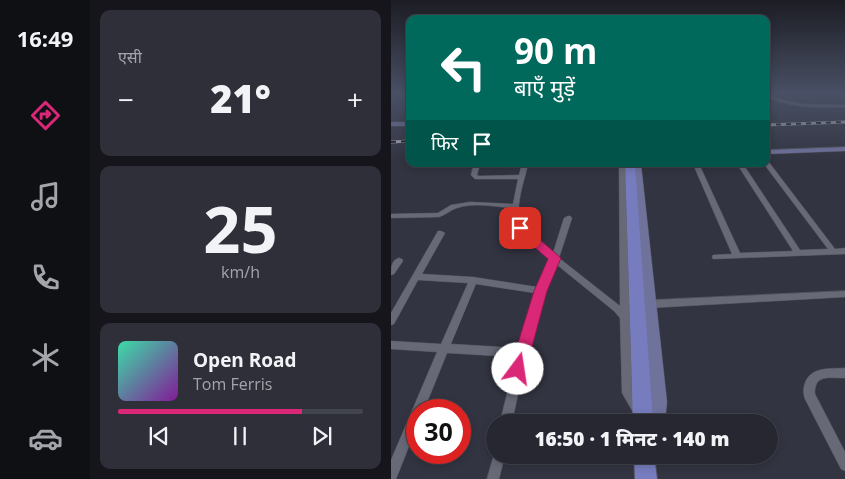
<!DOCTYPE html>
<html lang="hi">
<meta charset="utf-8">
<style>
body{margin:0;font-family:"Open Sans","Noto Sans Devanagari",sans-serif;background:#2e2f39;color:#f1f3f6;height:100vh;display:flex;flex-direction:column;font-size:19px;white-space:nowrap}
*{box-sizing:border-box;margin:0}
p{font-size:16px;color:#a4a5ab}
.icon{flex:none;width:28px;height:28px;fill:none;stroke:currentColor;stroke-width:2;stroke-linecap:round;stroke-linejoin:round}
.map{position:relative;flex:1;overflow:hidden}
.drawer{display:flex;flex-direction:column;gap:10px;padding:10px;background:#15151b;width:301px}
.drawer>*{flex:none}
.top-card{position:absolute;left:15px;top:15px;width:364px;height:152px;border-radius:10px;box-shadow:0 2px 8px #0003,0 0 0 1px #42444d;background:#00695c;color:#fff;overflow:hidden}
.speed{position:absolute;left:15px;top:399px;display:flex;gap:10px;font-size:25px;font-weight:700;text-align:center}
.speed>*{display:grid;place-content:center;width:65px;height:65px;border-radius:50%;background:#262731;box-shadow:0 2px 8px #0003,0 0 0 1px #42444d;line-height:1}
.speed .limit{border:8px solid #d22;background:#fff;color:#111}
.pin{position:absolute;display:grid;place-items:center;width:42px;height:42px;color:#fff;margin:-21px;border-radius:10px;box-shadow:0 2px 8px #0006}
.me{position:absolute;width:55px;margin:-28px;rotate:14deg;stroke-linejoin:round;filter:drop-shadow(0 0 4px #0008)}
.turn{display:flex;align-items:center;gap:18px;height:105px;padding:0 25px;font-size:22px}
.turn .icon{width:65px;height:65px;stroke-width:2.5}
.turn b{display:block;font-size:35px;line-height:42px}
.then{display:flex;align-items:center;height:48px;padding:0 25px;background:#0003;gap:10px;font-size:19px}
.big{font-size:38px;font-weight:800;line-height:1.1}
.drawer .widget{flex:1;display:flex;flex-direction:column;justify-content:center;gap:8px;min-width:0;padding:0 18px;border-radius:10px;background:#2e2f39}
.drawer .dial{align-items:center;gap:0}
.dial b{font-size:65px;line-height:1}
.song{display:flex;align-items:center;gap:15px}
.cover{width:60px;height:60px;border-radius:8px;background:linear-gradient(135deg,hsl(160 70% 55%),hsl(290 70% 35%))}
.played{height:5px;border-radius:2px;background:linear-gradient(90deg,#db2777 75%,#42444d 75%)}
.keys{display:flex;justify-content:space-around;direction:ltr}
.heat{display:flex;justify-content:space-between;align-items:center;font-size:28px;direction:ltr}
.trip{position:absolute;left:95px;top:414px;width:292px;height:50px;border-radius:25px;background:#262731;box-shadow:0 2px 8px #0003,0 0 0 1px #42444d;font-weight:800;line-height:50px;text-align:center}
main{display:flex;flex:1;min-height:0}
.tab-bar{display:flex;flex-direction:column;width:90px;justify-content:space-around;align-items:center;background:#0f1014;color:#a4a5ab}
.tab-bar .icon{width:35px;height:35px}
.tab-bar .on{color:#db2777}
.tab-bar b{font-size:22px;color:#f1f3f6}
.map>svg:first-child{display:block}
</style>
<main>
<nav class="tab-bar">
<b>16:49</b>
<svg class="icon on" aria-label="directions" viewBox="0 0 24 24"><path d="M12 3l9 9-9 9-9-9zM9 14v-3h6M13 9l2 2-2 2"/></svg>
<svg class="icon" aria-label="music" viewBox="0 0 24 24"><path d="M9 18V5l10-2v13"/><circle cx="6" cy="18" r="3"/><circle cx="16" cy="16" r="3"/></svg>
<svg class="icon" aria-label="phone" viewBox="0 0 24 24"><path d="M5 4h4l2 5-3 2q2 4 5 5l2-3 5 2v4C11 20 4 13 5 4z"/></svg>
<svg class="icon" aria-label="climate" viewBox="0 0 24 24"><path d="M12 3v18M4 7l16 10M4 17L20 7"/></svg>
<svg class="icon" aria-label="car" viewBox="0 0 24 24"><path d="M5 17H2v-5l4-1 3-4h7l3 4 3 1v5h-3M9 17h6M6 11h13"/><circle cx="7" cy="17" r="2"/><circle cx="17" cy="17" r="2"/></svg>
</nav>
<section class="drawer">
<div class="widget"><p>एसी</p>
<div class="heat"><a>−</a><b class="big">21°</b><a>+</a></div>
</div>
<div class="widget dial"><b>25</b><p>km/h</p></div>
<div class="widget">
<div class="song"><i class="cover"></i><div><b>Open Road</b><p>Tom Ferris</p></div></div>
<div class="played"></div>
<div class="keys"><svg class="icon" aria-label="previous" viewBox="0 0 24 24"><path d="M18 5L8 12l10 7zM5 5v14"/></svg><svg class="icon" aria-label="pause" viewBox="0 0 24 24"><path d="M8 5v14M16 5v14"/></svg><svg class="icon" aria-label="next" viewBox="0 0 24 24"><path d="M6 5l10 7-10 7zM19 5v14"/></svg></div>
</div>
</section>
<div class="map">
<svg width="454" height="479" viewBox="0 0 454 479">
<rect width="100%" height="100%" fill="#323441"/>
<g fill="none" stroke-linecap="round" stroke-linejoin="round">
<defs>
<path id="street" d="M375,94L393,100L413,104L454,105V107C427,108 400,108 375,97Z
M375,160L377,161L444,249L454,248V254L322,259L321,257L322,255L341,254L302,164H308L349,253L402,251L346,164H352L409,250L437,249L373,164H375Z
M83,164H89L86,175L88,176L128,175L131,164H137C133,184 119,215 136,233C144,240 154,246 162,253L173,218L177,216H179L181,218L168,258L229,306L228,164H234L241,392L252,408L250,412L246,414L242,412L231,393L229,318L223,311L165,264L153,291L136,353L121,422H109L125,357L56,353L33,410H26V426L5,479H0V460L46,352L0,349V341L50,344L77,283L27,280L3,324L0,325V313L47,231H50L54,233L31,274L82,277L146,287L159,259C140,243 123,236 121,208C104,207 83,202 66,208C59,210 55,215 48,217L0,218V214L47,213L60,205L79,202L122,204L127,179H84L80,175ZM85,284L144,293L127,348L60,344Z
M8,258L11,259L12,261L3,274L0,275C0,268 0,260 8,258Z
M454,291V297L259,308L256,306L255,304L256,302L259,300Z
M454,368V378C438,378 423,374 424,394L454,452V471L450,469L414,399C412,393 412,388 414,383C420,366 440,369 454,368Z
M104,451V455H114L108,479H96Z"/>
<path id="secondary" d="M0,122H19V126H0Z
M454,147V151L375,154V150Z
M242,164H250L276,402L274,422H256L260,402Z"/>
<path id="primary" d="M234,164H244L262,422H242Z
M243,455H263L266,479H244Z"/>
</defs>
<!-- street casing -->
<use href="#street" stroke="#51525d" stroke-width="1"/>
<!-- secondary casing -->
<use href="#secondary" stroke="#51525d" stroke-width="1"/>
<!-- primary casing -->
<use href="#primary" stroke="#51525d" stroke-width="2"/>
<!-- street -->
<use href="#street" fill="#676977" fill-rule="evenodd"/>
<!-- secondary -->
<use href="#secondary" fill="#6f729b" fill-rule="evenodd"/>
<!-- primary -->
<use href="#primary" fill="#777cbe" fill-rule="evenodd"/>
<defs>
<path id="rail" d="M375,125L454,122
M0,142L19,141"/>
</defs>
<!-- rail casing -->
<use href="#rail" stroke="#a4a5b0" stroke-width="3"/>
<!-- rail -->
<use href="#rail" stroke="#1b1c22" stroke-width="2" stroke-dasharray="5" stroke-linecap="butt"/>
</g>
<!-- sky -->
<linearGradient id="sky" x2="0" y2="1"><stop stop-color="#1c1d24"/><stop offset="0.58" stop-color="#495065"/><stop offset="1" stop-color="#495065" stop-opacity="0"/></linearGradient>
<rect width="454" height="161" fill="url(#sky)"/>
<!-- route -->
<path fill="#db2777" stroke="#8e194d" d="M129,225L133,226L170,258L156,291L135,369L133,374L127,376L122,374L119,369L143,291L157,259L125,231L123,228L125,226Z"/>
</svg>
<div class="speed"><div class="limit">30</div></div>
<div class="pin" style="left:129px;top:228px;background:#d93025"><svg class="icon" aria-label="arrive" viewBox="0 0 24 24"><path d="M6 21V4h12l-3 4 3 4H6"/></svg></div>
<svg class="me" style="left:127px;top:369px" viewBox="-20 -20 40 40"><circle r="19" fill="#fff"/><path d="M0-13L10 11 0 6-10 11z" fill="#db2777"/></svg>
<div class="trip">16:50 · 1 मिनट · 140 m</div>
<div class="top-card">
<div class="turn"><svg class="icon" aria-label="left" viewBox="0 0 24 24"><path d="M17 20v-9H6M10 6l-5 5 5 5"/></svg><div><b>90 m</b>बाएँ मुड़ें</div></div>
<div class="then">फिर<svg class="icon" aria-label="arrive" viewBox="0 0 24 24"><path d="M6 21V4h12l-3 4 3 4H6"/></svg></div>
</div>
</div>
</main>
